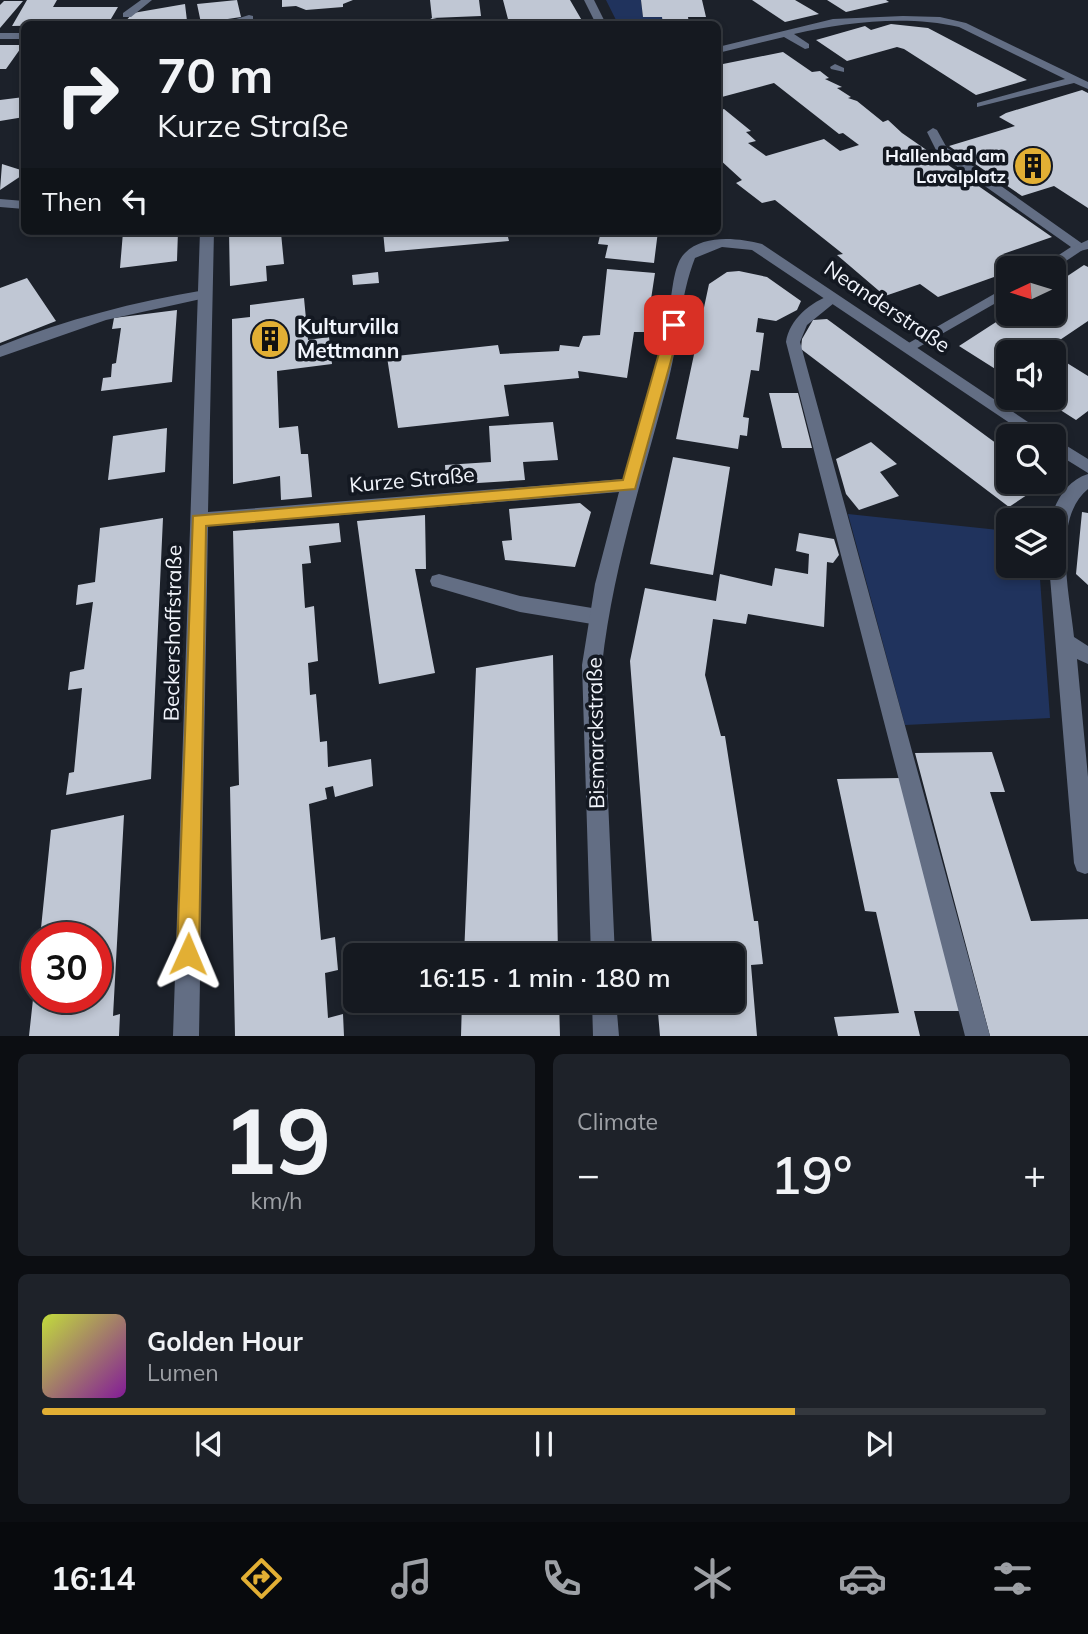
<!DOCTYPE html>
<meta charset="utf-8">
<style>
body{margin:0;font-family:Mulish,sans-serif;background:#1e2229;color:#f1f3f6;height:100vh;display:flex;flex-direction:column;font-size:26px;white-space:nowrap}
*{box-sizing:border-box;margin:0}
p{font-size:23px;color:#9da0a5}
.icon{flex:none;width:38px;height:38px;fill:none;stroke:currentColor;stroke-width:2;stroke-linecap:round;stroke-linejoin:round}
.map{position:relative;height:1036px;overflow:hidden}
.details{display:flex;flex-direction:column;gap:18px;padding:18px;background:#0c0e12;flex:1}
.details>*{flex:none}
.hud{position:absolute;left:21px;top:21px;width:700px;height:214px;border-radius:10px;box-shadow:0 4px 10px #0003,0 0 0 2px #34383e;background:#151920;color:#f1f3f6;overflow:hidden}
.needle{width:46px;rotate:266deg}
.controls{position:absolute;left:996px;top:256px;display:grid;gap:14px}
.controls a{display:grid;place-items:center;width:70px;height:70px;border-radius:10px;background:#151920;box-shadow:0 4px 10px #0003,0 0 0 2px #34383e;font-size:35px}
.speed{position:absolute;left:21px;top:922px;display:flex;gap:14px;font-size:35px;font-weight:700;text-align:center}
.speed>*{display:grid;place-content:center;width:91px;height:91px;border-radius:50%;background:#151920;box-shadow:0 4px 10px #0003,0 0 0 2px #34383e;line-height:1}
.speed .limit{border:10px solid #d22;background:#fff;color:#111}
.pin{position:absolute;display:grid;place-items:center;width:60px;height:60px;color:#fff;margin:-30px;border-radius:14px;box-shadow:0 4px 10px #0006}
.me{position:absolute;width:77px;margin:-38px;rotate:1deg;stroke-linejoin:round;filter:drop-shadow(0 0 5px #0008)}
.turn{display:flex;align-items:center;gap:24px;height:147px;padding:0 21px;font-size:32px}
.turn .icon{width:91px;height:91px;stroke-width:2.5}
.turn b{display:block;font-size:49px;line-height:60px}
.then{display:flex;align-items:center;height:66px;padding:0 21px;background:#0003;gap:14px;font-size:26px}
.big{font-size:52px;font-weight:600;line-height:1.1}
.details .card{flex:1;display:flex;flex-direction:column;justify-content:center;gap:10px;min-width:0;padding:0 24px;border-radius:10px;background:#1e2229}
.details .dial{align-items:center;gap:0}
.dial b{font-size:91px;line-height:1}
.song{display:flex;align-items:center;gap:21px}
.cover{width:84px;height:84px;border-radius:10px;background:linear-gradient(135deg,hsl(70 70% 55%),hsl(290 70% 35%))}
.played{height:7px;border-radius:4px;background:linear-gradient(90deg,#e2af34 75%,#34383e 75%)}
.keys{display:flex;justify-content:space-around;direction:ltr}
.heat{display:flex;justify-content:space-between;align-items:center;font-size:38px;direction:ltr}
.details .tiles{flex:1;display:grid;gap:18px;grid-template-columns:1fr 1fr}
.card:last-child{grid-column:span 2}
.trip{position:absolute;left:343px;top:943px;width:402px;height:70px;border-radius:10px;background:#151920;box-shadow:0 4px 10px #0003,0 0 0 2px #34383e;font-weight:600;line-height:70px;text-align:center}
.tabs{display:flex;height:112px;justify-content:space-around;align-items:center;background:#080a0d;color:#9da0a5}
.tabs .icon{width:49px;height:49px}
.tabs .on{color:#e2af34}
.tabs b{font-size:32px;color:#f1f3f6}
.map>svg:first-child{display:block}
</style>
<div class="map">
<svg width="1088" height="1036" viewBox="0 0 1088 1036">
<rect width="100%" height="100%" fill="#1c212a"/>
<!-- green -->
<path fill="#20335d" d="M606,0H641L643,17H662L663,24H618Z
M848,514L1008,531V565H1039L1050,718L905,725Z"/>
<!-- building -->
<path fill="#c0c7d4" d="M27,0H57L53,7H118L108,24L12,26Z
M237,0L241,17L201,23L197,4Z
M282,0H353L343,4V7L306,10L296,6L282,7Z
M430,0H479L481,16L432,18Z
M503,0H570L584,24L509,23Z
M641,0H702L706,17H688L689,24H663L662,17H643Z
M752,0H795L819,14L785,22Z
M827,0H886L889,2L846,12Z
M4,1H23L0,28V5Z
M185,4L187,21L123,24L133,13Z
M432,18L457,23L456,24H422Z
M891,24L928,28L1027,80L976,95L904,49L897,47L847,61L816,40L865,26L871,30Z
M0,45H23L6,69H0Z
M783,52L812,72L820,71L829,78L825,79L842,87L837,88L851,97L848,98L857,101L883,122L888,120L902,133L1052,237L1003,254L1023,268H1008V272L938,297L920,284L885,296L837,255L843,254L775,200L762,203L736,183L742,180L718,158V111L724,109L751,131L746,132L756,141L748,143L766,156L824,139L840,151L859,145L843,133L839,134L774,83L718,98V65Z
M1082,90L1088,93V208L1054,186L1022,196L949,146L1015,126L999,117L1006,113Z
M24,97V117L0,121V100Z
M2,164L24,171V174L0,190Z
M131,231H178L177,261L120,268L123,232Z
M229,231H286L281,233L284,264L266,266L267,281L230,286Z
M383,231H547V233L508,237L509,241L385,252Z
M601,231H658L654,263L605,258L608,245L598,244Z
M1084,265L1088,267V321L1045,350L1047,352H1008V377L959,346L1010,313H1054V285Z
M607,269L655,273L646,332H634L627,378L578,371L579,378L504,385L509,416L398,428L387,357L498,345L500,354L559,351L560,345L579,347L583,336L600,335Z
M739,271L767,277L801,301L797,310L776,321L758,318L756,332L764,333L759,371L751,370L743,417L749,418L747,436L740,435L738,449L676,439L709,284L727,272Z
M378,272L379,283L353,285L352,275Z
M27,278L56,321L0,343V288Z
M304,298L308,340L329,337L332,364L277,371L279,428L298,426L301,454H308L312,497L281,500L280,476L233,484L232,319L250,317V305Z
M177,310L172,382L101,391L103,378L111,377L112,364L116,363L121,328L112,329L114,318Z
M827,319L1008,452V481H1048L1009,507L801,349L802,339L813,320Z
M1054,355L1088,376V411L1076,420L1040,397H1054Z
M769,393H798L812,448H782Z
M553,422L558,460L523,462L525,480L446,485L445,465L491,462L489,426Z
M167,428L165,472L108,480L113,436Z
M871,442L897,464L880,472L899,496L859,510L846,494L836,459Z
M673,457L730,467L713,575L650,564Z
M580,503L591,512L575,567L505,560L502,541L512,540L509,509Z
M1082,512L1088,513V585L1076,574Z
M425,515L426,569H415L435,673L379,684L357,521Z
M163,518L151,779L66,795L69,773L74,772L82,688L68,690L70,672L84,669L93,602L76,605L78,585L95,582L100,528Z
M339,523L341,542L309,546L311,563L302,564L305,608L314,606L318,661L308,663L310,695L316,694L320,742L327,741L328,767L371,759L373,786L335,797L333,786L325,788L327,799L309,804L321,940L335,937L338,970L325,973L328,1018L343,1014L344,1036H235L230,787L239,785L233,531Z
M799,533L834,539L839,555L833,563L827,562L824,627L748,614L746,624L713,619L705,675L721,736H725L754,921H758L763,964L751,965L757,1036H660L657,1001H733V956H653L630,661L645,588L716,601L720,574L772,586L775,568L808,574L809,554L796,551Z
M553,655L558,956H464L476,668Z
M992,752L1005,792H990L1031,921L1088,919V1036H990L915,753Z
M901,778L961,1011H914L920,1036H838L834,1017L899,1013L876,912L865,911L837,779Z
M124,815L113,1016L120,1014L119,1036H29L35,981L37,998H96V938H40L51,830Z
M462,1001H559L560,1036H461Z"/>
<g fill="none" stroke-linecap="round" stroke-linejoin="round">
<!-- service -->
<path fill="#636e84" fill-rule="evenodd" d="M938,147H946L1087,247L1054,269L1039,268L1071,247L938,153Z
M1008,268V277L1000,272Z
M1008,286V296L912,351L907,353L900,348Z
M205,290L212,294L210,297L106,320L0,357V346C67,319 134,302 205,290Z
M832,295L839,299L807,325L800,342L990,1036H965L786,342C789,320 811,301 832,295Z
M1088,474V489C1051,519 1070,595 1074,637L1088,646V664L1077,659L1088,777V873L1085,874L1077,871L1074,863L1049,565H1054V520H1051C1055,500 1068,480 1088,474Z
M439,574L520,596L598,609L605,611L607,617L605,623L598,625L520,612L432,586L430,581L432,576Z"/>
<!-- pedestrian -->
<path fill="#636e84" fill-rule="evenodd" d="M141,0H152L131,17H123V13Z
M584,0H594L606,24H596Z
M249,15L253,16V20L235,24H220Z
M903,16L940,17L966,23L1088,82V89L1074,83L977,107V103L1065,79L959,27C907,15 845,22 794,34L809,44V48L805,49L784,37L718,53V47L833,19Z
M0,33H24V39H0Z
M835,64L844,68V72L831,69L830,67Z
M933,128L937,130L948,150L946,153L936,150L927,132Z
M0,199L24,201V209L0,207Z
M1088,240V249L1080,251L1073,247Z"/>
<!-- minor -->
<path fill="#636e84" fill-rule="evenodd" d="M200,231H214L208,512L623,479C641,419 660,360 671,298C673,285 675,262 685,253C704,234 738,238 762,244L1049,436H1029L752,250L722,247L695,258C680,296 679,339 669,378C644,474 613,566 602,665L615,956H591L582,665L595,584L619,492L208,526L199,1036H173Z
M1054,438L1088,459V473L1054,452Z
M592,1001H616L619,1036H593Z"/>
</g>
<!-- route -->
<path fill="#e2af34" stroke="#937222" stroke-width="2" d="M674,321L681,325L635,489L206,526L199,954L196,962L188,965L180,962L177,954L193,516L623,480L667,325Z"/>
<!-- icons -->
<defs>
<symbol id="building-disc" viewBox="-11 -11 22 22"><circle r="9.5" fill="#e2af34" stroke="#131821"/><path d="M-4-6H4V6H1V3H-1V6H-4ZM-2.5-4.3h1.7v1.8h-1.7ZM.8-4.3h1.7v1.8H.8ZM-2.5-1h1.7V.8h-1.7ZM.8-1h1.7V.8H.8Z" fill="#111"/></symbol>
</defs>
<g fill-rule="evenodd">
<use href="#building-disc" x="1011" y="144" width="44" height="44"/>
<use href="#building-disc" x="248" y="317" width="44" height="44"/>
</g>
<g text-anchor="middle" stroke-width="7" stroke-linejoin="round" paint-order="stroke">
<!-- far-poi labels -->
<g font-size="18" font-weight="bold" fill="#f2f5fc" stroke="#131821" text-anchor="end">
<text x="1006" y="162">Hallenbad am<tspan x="1006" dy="21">Lavalplatz</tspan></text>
</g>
<!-- street labels -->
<g font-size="21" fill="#f2f5fc" stroke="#131821">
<text transform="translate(887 307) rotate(34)" y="7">Neanderstraße</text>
<text transform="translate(412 480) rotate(-5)" y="7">Kurze Straße</text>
<text transform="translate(173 633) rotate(-89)" y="7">Beckershoffstraße</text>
<text transform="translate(596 733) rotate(-91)" y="7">Bismarckstraße</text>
</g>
<!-- poi labels -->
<g font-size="21" font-weight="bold" fill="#f2f5fc" stroke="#131821" text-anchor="start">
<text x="297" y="334">Kulturvilla<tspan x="297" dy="24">Mettmann</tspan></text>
</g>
</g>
</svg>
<div class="controls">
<a><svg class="needle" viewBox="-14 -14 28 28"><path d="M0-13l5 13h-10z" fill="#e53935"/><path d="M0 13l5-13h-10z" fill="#9da0a5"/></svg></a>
<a><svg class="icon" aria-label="sound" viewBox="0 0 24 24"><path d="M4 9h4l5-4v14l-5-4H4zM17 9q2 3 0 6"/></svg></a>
<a><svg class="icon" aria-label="search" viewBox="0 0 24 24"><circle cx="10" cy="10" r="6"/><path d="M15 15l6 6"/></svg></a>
<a><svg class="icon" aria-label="layers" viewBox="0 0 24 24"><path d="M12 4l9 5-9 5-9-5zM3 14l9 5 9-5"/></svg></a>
</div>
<div class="speed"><div class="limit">30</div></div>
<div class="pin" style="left:674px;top:325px;background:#d93025"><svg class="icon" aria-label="arrive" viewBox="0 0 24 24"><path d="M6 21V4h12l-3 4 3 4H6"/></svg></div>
<svg class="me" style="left:188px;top:954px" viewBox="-20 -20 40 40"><path d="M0-17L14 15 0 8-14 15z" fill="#e2af34" stroke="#fff" stroke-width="4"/></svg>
<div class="trip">16:15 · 1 min · 180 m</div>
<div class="hud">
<div class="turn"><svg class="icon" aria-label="right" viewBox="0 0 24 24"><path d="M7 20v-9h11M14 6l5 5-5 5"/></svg><div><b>70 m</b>Kurze Straße</div></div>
<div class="then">Then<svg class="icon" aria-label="left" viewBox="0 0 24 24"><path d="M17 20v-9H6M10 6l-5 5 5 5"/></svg></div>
</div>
</div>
<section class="details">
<div class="tiles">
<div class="card dial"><b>19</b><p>km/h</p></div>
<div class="card"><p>Climate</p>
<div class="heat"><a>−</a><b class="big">19°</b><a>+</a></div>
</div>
<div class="card">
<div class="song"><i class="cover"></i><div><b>Golden Hour</b><p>Lumen</p></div></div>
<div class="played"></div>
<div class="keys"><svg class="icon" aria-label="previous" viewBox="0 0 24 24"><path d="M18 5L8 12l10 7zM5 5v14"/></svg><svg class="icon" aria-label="pause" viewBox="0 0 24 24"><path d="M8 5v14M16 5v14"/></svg><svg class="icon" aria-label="next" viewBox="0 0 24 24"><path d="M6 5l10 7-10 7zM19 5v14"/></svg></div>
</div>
</div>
</section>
<nav class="tabs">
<b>16:14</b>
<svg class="icon on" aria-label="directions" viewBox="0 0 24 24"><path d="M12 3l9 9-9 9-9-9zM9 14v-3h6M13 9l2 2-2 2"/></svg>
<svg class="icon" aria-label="music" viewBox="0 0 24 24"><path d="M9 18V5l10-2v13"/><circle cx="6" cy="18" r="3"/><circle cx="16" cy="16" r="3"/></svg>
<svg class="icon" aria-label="phone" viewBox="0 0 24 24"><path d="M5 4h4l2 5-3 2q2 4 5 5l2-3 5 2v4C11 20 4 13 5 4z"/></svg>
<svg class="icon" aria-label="climate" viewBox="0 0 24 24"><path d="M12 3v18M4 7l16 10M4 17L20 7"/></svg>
<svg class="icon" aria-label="car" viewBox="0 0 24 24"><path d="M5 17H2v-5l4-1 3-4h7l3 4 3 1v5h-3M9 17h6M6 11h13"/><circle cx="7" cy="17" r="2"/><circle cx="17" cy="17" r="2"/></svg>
<svg class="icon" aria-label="filters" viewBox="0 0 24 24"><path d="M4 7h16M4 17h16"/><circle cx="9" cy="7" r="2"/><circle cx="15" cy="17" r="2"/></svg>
</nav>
